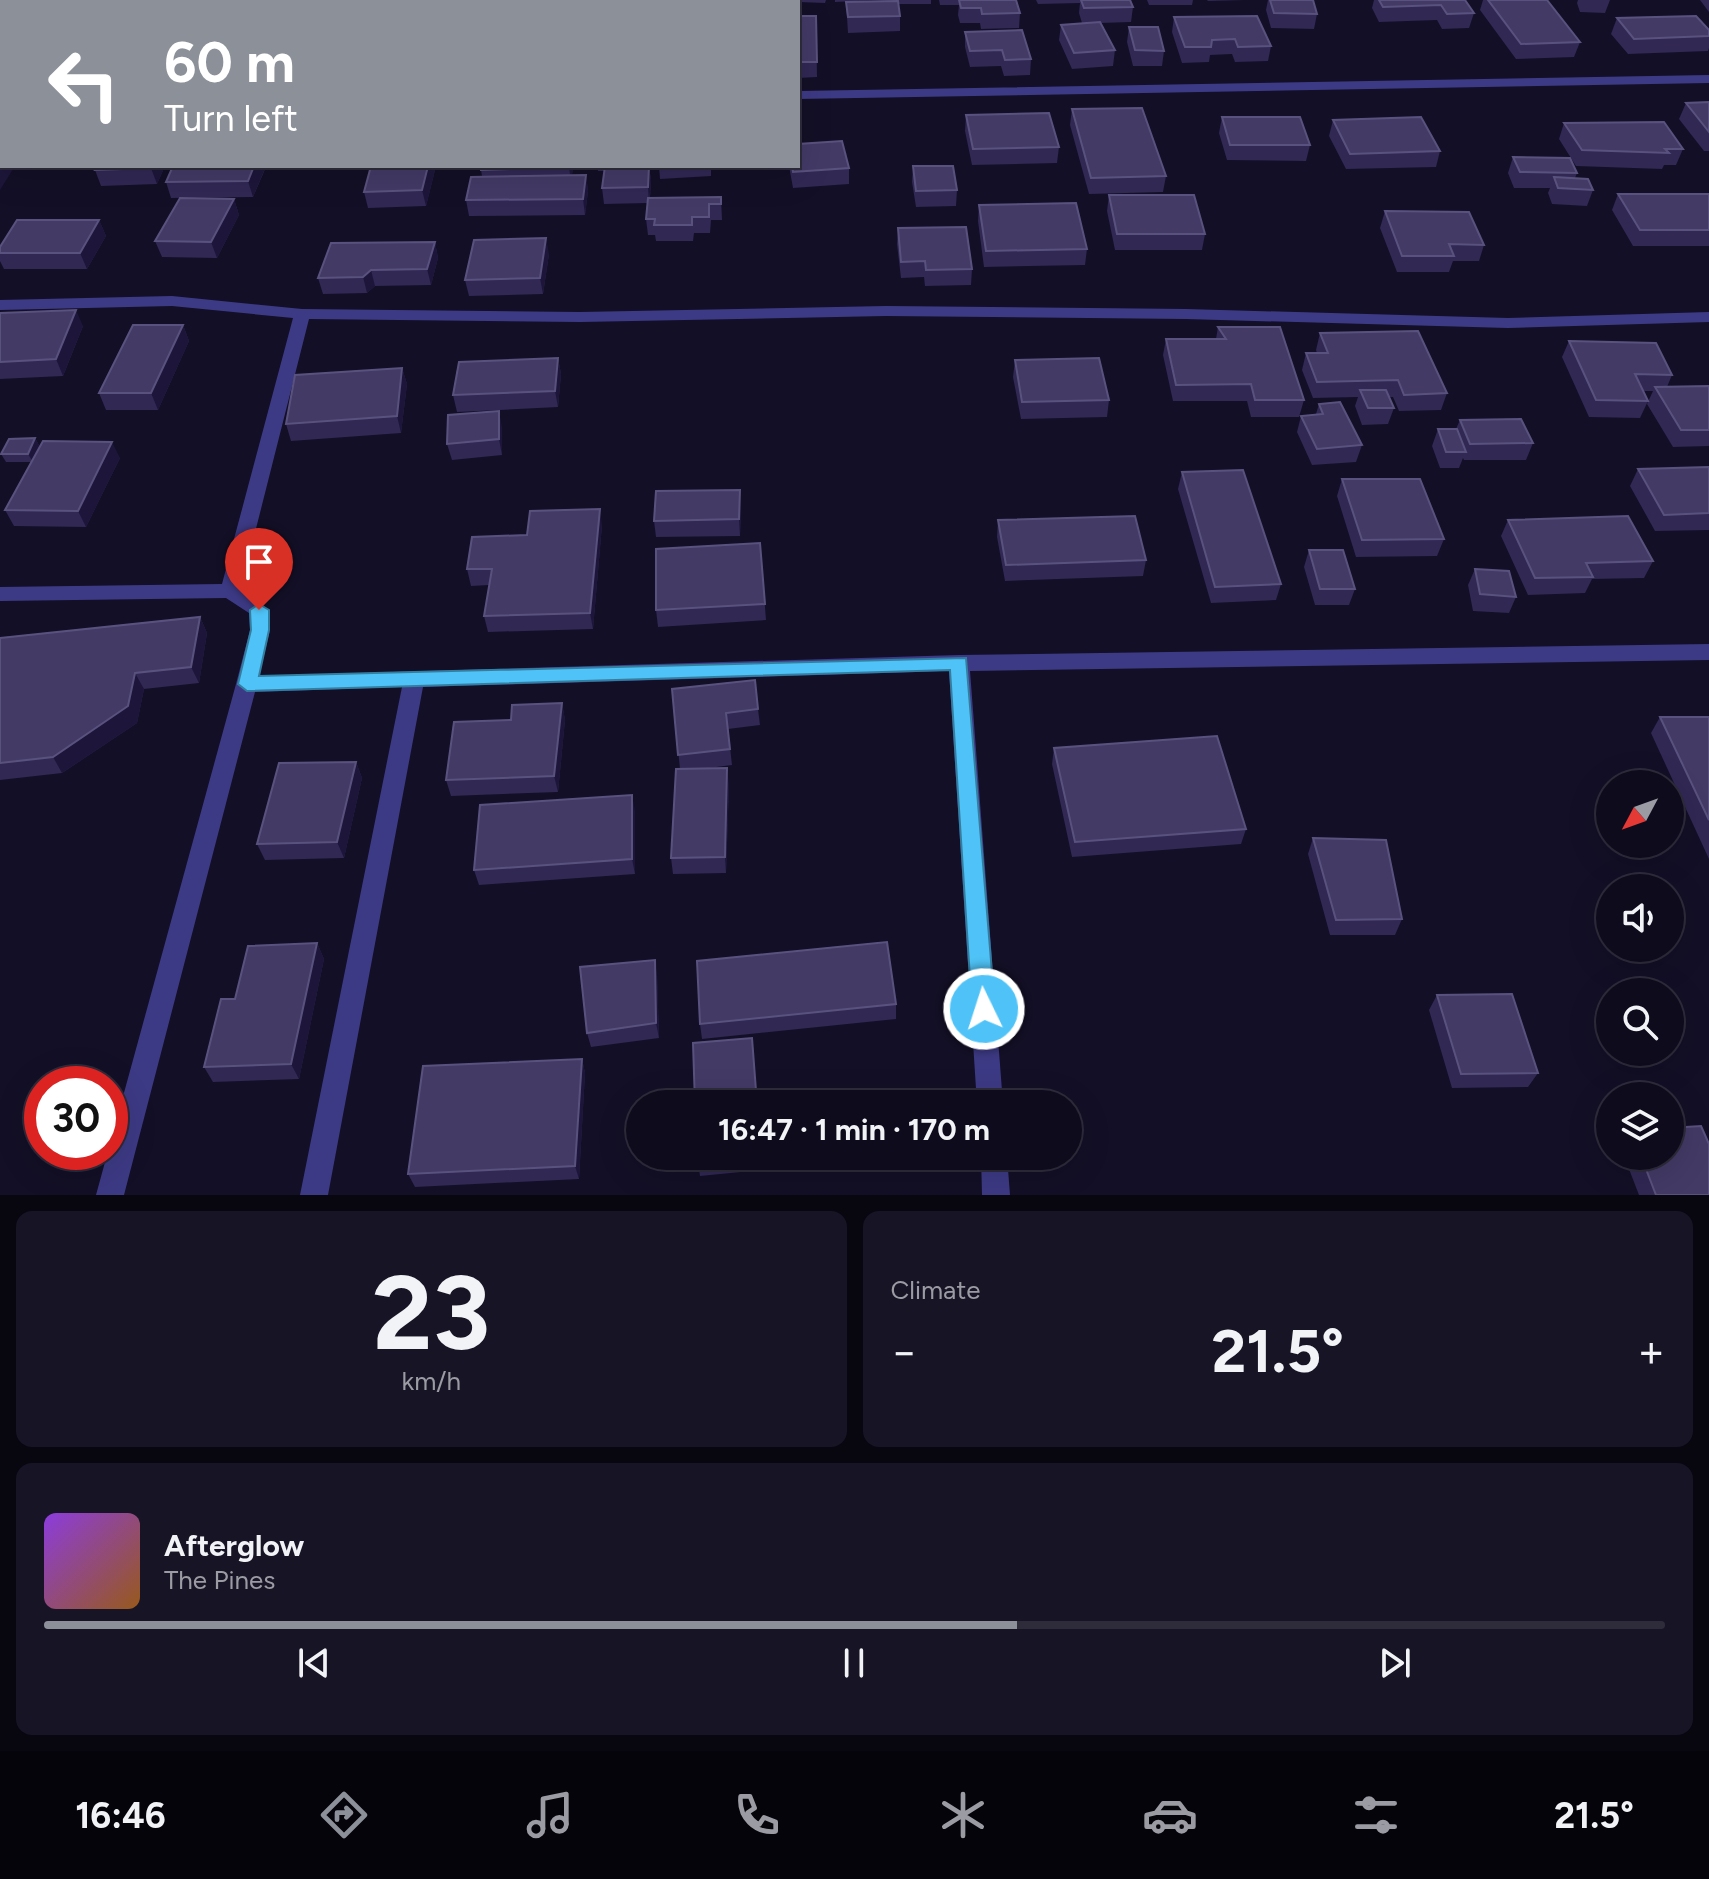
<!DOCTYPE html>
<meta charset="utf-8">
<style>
body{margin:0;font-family:Figtree,sans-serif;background:#171425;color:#f1f3f6;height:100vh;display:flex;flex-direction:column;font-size:30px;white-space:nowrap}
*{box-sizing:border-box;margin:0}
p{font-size:26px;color:#9b9ba3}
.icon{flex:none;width:44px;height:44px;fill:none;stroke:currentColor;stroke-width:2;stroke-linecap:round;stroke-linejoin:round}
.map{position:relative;height:1195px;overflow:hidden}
.details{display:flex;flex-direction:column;gap:16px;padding:16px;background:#08060f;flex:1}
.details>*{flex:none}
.hud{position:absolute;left:0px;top:0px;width:800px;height:168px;box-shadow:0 8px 32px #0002,0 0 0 2px #2e2b3b;background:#8c9099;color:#fff;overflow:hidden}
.needle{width:52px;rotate:229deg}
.fabs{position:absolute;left:1596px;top:770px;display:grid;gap:16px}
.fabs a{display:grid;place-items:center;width:88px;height:88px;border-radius:50%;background:#0e0b1c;box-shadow:0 8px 32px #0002,0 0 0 2px #2e2b3b;font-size:40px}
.speed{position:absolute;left:24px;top:1066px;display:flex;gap:16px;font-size:40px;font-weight:700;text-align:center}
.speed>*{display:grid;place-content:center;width:104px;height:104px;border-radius:50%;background:#0e0b1c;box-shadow:0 8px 32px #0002,0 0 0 2px #2e2b3b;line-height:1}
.speed .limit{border:12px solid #d22;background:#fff;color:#111}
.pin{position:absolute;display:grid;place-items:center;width:68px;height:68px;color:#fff;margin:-82px -34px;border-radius:50% 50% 50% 0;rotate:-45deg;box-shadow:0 0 8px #0007}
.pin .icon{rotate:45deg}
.me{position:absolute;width:88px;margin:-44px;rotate:356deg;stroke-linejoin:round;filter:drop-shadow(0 0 6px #0008)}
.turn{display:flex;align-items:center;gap:28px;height:168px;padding:0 32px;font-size:36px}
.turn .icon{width:104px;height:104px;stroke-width:2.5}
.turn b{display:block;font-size:56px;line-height:68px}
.big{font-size:60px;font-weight:700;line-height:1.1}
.details .widget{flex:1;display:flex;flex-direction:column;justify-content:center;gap:12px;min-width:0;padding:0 28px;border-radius:16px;background:#171425}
.details .dial{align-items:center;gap:0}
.dial b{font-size:104px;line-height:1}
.song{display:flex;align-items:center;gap:24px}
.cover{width:96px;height:96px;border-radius:12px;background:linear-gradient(135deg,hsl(270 70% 55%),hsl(30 70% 35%))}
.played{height:8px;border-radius:4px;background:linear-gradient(90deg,#8c9099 60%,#2e2b3b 60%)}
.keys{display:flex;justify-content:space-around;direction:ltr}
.heat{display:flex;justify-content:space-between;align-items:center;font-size:44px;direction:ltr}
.details .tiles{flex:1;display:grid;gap:16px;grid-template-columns:1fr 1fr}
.widget:last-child{grid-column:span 2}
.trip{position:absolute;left:626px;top:1090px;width:456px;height:80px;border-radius:40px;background:#0e0b1c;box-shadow:0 8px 32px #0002,0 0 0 2px #2e2b3b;font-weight:700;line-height:80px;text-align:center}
.dock{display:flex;height:128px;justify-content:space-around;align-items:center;background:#06040b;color:#9b9ba3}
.dock .icon{width:56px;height:56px}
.dock .current{color:#8c9099}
.dock b{font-size:36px;color:#f1f3f6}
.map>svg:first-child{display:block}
</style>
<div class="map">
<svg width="1709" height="1195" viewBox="0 0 1709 1195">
<rect width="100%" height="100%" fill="#130f26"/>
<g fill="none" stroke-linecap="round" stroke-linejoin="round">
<!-- minor -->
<path fill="#3d3a85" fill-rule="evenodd" d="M1709,75V83L798,99V91Z
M0,107H2V115H0Z
M172,296L302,309L580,312L886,306L1186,309L1508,318L1709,312V322L1508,328L1186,319L886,316L580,322L309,319L241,588L269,610L270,630L259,676L959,655L1709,644V660L970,671L1003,1104H977L949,671L423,687L328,1195H300L402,687L255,692L124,1195H96L236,684L250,630L249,613L226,598L0,601V587L222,584L293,318L172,306L0,310V300Z
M981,1156H1007L1010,1195H982Z"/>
</g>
<!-- wall -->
<path fill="#312854" d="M1,0H49L47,2H2Z
M52,0H154L153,2H52Z
M157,0H208L207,2H158Z
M322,0H372L371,2H323Z
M408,0H451V2H408Z
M512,0H560V2H513Z
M619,0H659V2H619Z
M714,0H826L825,3L799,2L800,16H816L817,77L798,78V2Z
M835,0H878L835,2Z
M888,0H931V4H898L900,16V31L848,33L846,2Z
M939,0H1016L1020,13L1019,28L981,29L980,23H960L958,15L959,5H940Z
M1036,0H1130L1133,7L1131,22L1100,23L1115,50L1113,66L1072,69L1059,40L1061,25L1098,23H1082L1079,13L1080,3L1038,4Z
M1147,0H1193L1192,5H1149Z
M1207,0H1245L1208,1Z
M1268,0H1313L1317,14L1314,29L1271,28L1266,10Z
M1374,0H1465L1474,13L1469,28L1442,29L1437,20L1379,22L1372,8Z
M1483,0H1547L1580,42L1574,57L1516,59L1480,10Z
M1578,0H1610L1605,13L1580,12L1577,3Z
M1700,0H1709V12Z
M1174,17L1271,46L1268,61L1235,62L1232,54L1210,55L1209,62L1182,63L1172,32Z
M1617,18L1709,30V48L1708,51L1628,54L1611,34Z
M1129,27L1164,51L1162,66H1133L1127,42Z
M965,32L1031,59L1030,75L1004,76L1001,66L970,67L965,47Z
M1709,102V151H1704L1679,119L1686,103Z
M1072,109L1166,176L1163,192L1089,194L1070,125Z
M966,115L1059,147L1057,163L972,165L965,131Z
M1222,117L1310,145L1306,161L1227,160L1219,133Z
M1333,120L1440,151L1436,167L1346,169L1329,136Z
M1564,123L1683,149L1676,165H1664L1662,169L1576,166L1559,139Z
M1513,157L1577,173L1575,178L1593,190L1587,206L1552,204L1548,193L1550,188H1514L1508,173Z
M165,166L157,184L101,186L95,170Z
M173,166H266V167L253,197L171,198L166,182Z
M371,166H436L426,206L368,208L364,192Z
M573,166L572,175H586L588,191L585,215L469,216L466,200L482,176L481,170Z
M597,166H649L651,180L650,198L721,197L722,220H711L710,233H694L693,241H656L655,235H648L646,219L648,203L604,204L602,188L604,171H598Z
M659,166H711V176L660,179Z
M789,166L849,168V184L793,188Z
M913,166L957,190L956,206L916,207L912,182Z
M1618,194H1709V246H1633L1612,210Z
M1109,195L1205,234L1202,250H1115L1107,211Z
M234,199L239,215L217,258L162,257L155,241Z
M979,205L1087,249L1085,265L984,267L978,221Z
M1385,211L1484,245L1479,261H1453L1449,272H1397L1380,228Z
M99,220L106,236L87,269H4L0,261V247Z
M898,228L972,269L971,285L925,286L924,277L901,278L897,244Z
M435,242L438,258L431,285L375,286L367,293L323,294L318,278Z
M549,254L543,294L469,296L465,280Z
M0,313L83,326L63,376L0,379Z
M183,325L189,341L158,410H106L99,393Z
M1218,327L1304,400L1299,417H1251L1247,401H1173L1163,355L1166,339H1216Z
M1320,333L1447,393L1441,410L1399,411L1393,397H1389L1394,408L1388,424L1362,425L1355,406L1358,397L1313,398L1302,370L1306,353H1317L1316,350Z
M1569,341L1672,375L1667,387L1709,386V446L1673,447L1647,404L1653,391H1643L1648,401L1640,418L1589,417L1562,357Z
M558,358L561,374L558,407L457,412L453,395Z
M1015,360L1109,400L1107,417L1021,419L1013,377Z
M402,368L407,384L401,433L291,441L286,424Z
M1319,404L1362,445L1356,462L1312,465L1297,432L1301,416L1316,414Z
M1460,420L1533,443L1526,460H1464L1463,458L1459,468H1440L1432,446L1438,429H1456Z
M502,427V455L452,460L447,444Z
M35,438L40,447L120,458L86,527L14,526L5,510L31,462H6L1,454Z
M1709,467V530L1655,531L1630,486L1638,469Z
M1182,472L1281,584L1276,600L1211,603L1178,489Z
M1342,479L1444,539L1437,556L1356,557L1337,496Z
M741,507L740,536L656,537L654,521Z
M998,520L1146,560L1143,576L1005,581L997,537Z
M1508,520L1653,561L1644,578L1592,579L1585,593L1528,595L1501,536Z
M602,525L593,629L488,632L484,616L489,585L471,586L467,569L527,535Z
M760,543L766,620L658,627L656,610Z
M1309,550L1355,589L1349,605H1315L1304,567Z
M1475,569L1516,597L1509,613L1473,611L1468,585Z
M200,617L207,633L199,683L144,689L137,723L62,773L0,780V638Z
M672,689L758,709L760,725L728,729L732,765L701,769L729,784L726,873L673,874L671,858L680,769Z
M562,703L565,720L558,792L451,796L446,780L511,720Z
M1660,717H1709V859L1651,733Z
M1054,748L1246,829L1241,844L1072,857L1052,764Z
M356,762L362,778L344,858L265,860L257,844Z
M635,811V874L479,885L474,870Z
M1313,838L1402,919L1395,935H1330L1308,854Z
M317,943L324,959L299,1079L213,1082L204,1067L235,999Z
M657,975L659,1038L591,1047L587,1033Z
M1437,995L1538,1073L1528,1087L1452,1088L1429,1010Z
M896,1004V1019L702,1039L700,1024Z
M582,1059L585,1073L579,1179L415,1187L408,1174Z
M760,1156L761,1170L700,1176L698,1163Z
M1624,1156H1670L1709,1195H1639Z"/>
<!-- shaded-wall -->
<path fill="#1d163a" d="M2,160V166H15L0,190V163Z
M152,166H165L157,184L151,168Z
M254,166H266L253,197L248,181Z
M428,166H436L426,206L422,190Z
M569,166H573L571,183Z
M649,166L651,180L649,203L648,187Z
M586,175L588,191L585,215L583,199Z
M234,199L239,215L217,258L211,242Z
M99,220L106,236L87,269L80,253Z
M546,238L549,254L543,294L540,278Z
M435,242L438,258L431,285L427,269Z
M371,270L375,286L367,293L363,277Z
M76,310L83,326L63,376L56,359Z
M183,325L189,341L158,410L151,393Z
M558,358L561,374L558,407L555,391Z
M402,368L407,384L401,433L397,416Z
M499,411L502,427V455L499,439Z
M35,438L40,447L33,462L28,454Z
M112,442L120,458L86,527L78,511Z
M740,490L741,507L740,536L739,519Z
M600,509L602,525L593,629L590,613Z
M200,617L207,633L199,683L191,667Z
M135,673L144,689L137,723L62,773L53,757Z
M562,703L565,720L558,792L554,776Z
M356,762L362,778L344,858L337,842Z
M727,768L729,784L726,873L725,857Z
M632,795L635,811V874L632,859Z
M317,943L324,959L299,1079L291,1064Z
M655,960L657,975L659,1038L656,1023Z
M582,1059L585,1073L579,1179L575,1166Z"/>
<!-- building -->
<path fill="#433a66" stroke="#5a527e" stroke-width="2" d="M267,0H310L309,2H266Z
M461,0H508L507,2H461Z
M714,0H799V7L798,2H713Z
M959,0H1016L1020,13L982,14L981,8H961Z
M1081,0H1130L1133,7L1084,8Z
M1270,0H1313L1317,14L1274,13Z
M1379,0H1465L1474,13L1447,14L1441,5L1383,7Z
M1488,0H1547L1580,42L1521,44Z
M898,1L900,16L848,17L846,2Z
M798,16H816L817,62H798Z
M1257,16L1271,46L1238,47L1235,39L1212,40L1211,47H1185L1174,17Z
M1696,16L1709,30V36L1634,39L1617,18Z
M1100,22L1115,50L1074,53L1061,25Z
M1129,27H1158L1164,51L1135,50Z
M1022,30L1031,59L1005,60L1002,50L970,51L965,32Z
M1709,102V132L1686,103Z
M1142,108L1166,176L1091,178L1072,109Z
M1049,113L1059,147L973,149L966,115Z
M1222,117H1300L1310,145H1230Z
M1421,117L1440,151L1350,154L1333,120Z
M1664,122L1683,149H1665L1669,153L1582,150L1564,123Z
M0,134H2V160L0,163Z
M842,141L849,168L793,172L792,166H798V144Z
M1513,157L1570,158L1577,173L1520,172Z
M97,166H152L151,168L95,170Z
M173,166H254L248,181L166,182Z
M371,166H428L422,190L364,192Z
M481,166H569V167L481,170Z
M605,166H649L648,187L602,188Z
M913,166H953L957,190L916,191Z
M586,175L583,199L466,200L471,177Z
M1554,177L1588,179L1593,190L1558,188Z
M1618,194H1709V230H1640Z
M1109,195H1194L1205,234H1117Z
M721,197V204H709V217H692V225H654L655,219H646L648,198Z
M180,198L234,199L211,242L155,241Z
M1076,203L1087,249L986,251L979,205Z
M1385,211L1469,212L1484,245L1449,244L1454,256H1402Z
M17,220H99L80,253H0V247Z
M966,227L972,269L926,270L925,261L901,262L898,228Z
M546,238L540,278L465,280L474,240Z
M435,242L427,269L371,270L363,277L318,278L331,243Z
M76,310L56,359L0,362V313Z
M133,325H183L151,393H99Z
M1218,327H1280L1304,400H1255L1251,384L1176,385L1166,339H1226Z
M1418,331L1447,393L1404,395L1398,380L1317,382L1306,353H1328L1320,333Z
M1569,341L1656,343L1672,375L1635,374L1648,401L1596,400Z
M558,358L555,391L453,395L459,362Z
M1099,358L1109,400L1022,402L1015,360Z
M402,368L397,416L286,424L295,375Z
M1709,386V430H1681L1655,387Z
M1360,390H1386L1394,408H1368Z
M1340,402L1362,445L1317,449L1301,416L1323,414L1319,404Z
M499,411V439L447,444L448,415Z
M1521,419L1533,443L1470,444L1460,420Z
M1438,429H1457L1466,452H1446Z
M35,438L28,454H1L9,439Z
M43,441L112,442L78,511L5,510Z
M1709,467V513L1664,515L1638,469Z
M1243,470L1281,584L1215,587L1182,472Z
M1342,479H1420L1444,539L1362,540Z
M740,490L739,519L654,521L656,491Z
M600,509L590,613L484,616L492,569H467L472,537L527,535L530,511Z
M1135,516L1146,560L1006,565L998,520Z
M1628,516L1653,561L1586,563L1593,577L1535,578L1508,520Z
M760,543L765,604L656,610V549Z
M1309,550H1343L1355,589H1320Z
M1475,569L1509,571L1516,597L1480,594Z
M200,617L191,667L135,673L128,706L53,757L0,763V638Z
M755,680L758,709L726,713L730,749L678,755L672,689Z
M562,703L554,776L446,780L454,722L511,720L512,705Z
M1660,717H1709V820Z
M1217,736L1246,829L1075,842L1054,748Z
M356,762L337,842L257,844L279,763Z
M727,768L725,857L671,858L676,769Z
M632,795V859L474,870L480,805Z
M1313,838L1386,840L1402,919L1336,920Z
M887,942L896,1004L700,1024L697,961Z
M317,943L291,1064L204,1067L221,999H235L248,946Z
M655,960L656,1023L587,1033L580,967Z
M1512,994L1538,1073L1461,1074L1437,995Z
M752,1038L757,1104H695L693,1043Z
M582,1059L575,1166L408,1174L423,1066Z
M1701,1126L1709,1144V1195H1656L1641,1156H1670V1128Z
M697,1156H760L698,1163Z"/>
<!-- route -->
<path fill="#4fc3f7" stroke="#337fa1" stroke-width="2" d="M259,604L269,610V630L259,676L966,658L995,1009L992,1017L984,1020L976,1017L972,1009L950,670L247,691L238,684L251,630L250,610Z"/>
</svg>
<div class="fabs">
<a><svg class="needle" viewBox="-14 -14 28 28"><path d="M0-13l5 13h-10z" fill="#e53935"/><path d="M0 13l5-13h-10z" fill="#9b9ba3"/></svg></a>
<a><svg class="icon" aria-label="sound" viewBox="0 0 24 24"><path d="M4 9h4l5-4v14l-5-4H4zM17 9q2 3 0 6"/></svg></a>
<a><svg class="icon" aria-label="search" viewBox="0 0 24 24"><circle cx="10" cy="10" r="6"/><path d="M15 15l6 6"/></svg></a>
<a><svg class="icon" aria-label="layers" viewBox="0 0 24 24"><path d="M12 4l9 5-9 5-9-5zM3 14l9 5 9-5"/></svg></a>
</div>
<div class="speed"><div class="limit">30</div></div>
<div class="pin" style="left:259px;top:610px;background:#d93025"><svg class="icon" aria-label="arrive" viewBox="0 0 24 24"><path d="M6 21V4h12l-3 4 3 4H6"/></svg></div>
<svg class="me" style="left:984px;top:1009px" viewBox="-20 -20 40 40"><circle r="17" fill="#4fc3f7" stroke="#fff" stroke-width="3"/><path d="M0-11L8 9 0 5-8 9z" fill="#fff"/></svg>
<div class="trip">16:47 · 1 min · 170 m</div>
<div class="hud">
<div class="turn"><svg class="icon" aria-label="left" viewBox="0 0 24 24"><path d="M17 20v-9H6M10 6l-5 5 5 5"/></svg><div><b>60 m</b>Turn left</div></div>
</div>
</div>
<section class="details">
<div class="tiles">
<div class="widget dial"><b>23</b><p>km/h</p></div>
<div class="widget"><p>Climate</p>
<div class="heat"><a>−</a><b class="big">21.5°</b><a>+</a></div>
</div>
<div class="widget">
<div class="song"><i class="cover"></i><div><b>Afterglow</b><p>The Pines</p></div></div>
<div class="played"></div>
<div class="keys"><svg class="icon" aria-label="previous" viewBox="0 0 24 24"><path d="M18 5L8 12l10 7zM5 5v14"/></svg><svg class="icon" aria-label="pause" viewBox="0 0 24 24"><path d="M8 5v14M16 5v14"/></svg><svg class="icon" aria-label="next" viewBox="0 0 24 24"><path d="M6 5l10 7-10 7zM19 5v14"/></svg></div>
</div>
</div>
</section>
<nav class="dock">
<b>16:46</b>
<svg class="icon current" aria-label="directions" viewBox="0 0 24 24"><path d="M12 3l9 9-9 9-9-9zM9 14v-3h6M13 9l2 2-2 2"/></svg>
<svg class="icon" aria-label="music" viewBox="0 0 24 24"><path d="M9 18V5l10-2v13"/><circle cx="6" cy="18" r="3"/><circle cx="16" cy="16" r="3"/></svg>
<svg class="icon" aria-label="phone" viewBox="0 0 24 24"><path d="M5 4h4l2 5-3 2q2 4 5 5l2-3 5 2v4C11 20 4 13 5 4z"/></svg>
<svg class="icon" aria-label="climate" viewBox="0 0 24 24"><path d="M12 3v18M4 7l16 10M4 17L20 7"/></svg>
<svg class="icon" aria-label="car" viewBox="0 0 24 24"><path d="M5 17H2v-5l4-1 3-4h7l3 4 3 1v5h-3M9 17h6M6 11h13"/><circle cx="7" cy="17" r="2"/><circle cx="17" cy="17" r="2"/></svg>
<svg class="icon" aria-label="filters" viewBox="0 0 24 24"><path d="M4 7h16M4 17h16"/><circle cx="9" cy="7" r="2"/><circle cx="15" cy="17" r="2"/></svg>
<b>21.5°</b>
</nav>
